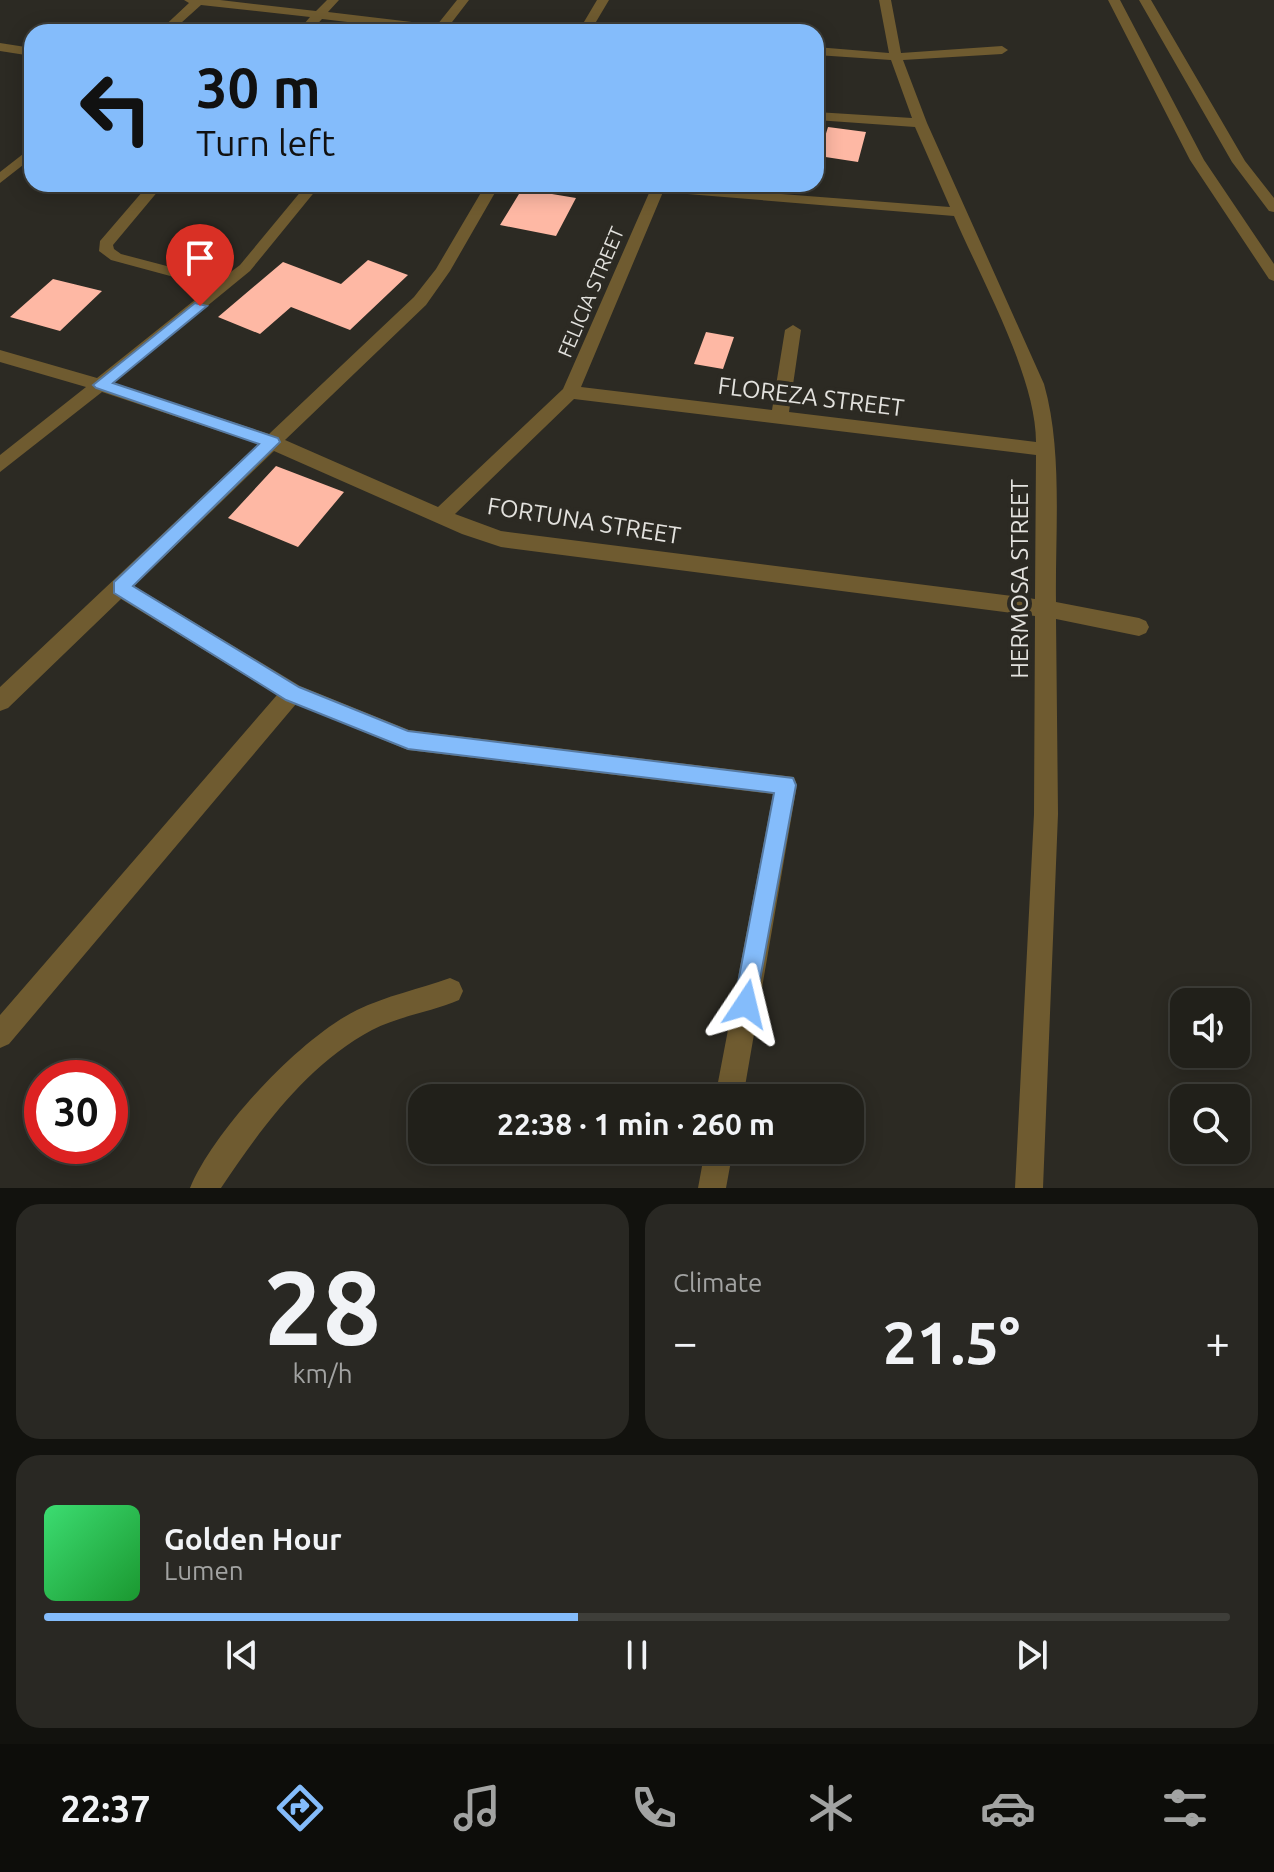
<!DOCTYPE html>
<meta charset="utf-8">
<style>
body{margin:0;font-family:Ubuntu,sans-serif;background:#292823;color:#f1f3f6;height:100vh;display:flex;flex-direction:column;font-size:30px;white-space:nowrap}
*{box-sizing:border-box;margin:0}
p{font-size:26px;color:#a2a3a2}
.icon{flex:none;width:44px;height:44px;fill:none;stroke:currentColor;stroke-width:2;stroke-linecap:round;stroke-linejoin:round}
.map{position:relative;height:1188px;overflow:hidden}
.details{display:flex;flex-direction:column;gap:16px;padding:16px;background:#12120e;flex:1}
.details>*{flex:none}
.guide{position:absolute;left:24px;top:24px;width:800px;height:168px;border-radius:24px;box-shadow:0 4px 20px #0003,0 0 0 2px #3e3e39;background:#84bcfb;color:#111;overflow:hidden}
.buttons{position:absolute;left:1170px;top:988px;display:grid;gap:16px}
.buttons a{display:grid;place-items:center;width:80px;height:80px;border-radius:16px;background:#21201a;box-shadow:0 4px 20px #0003,0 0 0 2px #3e3e39;font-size:40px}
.speed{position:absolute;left:24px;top:1060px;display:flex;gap:16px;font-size:40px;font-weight:700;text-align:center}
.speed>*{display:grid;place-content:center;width:104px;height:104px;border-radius:50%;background:#21201a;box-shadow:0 4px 20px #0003,0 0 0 2px #3e3e39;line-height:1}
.speed .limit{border:12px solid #d22;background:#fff;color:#111}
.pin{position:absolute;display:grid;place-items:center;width:68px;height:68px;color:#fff;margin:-82px -34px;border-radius:50% 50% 50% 0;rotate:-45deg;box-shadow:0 0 8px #0007}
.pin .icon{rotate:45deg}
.me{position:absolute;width:88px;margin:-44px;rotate:10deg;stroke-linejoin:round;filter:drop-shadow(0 0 6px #0008)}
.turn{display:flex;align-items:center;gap:28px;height:168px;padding:0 40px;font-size:36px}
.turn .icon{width:104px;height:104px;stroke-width:2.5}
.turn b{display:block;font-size:56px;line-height:68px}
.big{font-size:60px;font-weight:700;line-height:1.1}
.details .card{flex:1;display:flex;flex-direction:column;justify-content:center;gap:12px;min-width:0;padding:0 28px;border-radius:24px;background:#292823}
.details .dial{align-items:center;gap:0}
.dial b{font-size:104px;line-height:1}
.song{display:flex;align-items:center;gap:24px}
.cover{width:96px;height:96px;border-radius:12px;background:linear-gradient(135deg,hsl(140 70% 55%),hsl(130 70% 35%))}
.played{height:8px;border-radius:4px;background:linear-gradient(90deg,#84bcfb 45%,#3e3e39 45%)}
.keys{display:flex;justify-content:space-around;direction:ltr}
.heat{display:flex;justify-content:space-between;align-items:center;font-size:44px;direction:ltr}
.details .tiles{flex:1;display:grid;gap:16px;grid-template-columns:1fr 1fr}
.card:last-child{grid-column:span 2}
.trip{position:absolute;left:408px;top:1084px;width:456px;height:80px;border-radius:24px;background:#21201a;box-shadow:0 4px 20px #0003,0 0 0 2px #3e3e39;font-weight:700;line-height:80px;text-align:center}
.tabs{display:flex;height:128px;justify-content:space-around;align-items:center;background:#0d0d0a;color:#a2a3a2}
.tabs .icon{width:56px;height:56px}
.tabs .selected{color:#84bcfb}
.tabs b{font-size:36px;color:#f1f3f6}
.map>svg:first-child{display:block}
</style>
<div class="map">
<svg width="1274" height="1188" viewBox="0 0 1274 1188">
<rect width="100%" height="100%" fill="#2c2a23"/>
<!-- building -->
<path fill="#feb8a4" d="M828,127L866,132L858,162L819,156Z
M522,189L576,198L556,236L500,225Z
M368,260L408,275L350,330L291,307L260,334L218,317L283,262L341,284Z
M53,279L102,291L60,331L10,317Z
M706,332L734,337L723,369L694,364Z
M276,466L344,492L298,547L228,518Z"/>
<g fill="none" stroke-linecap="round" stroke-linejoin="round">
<!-- minor -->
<path fill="#6f5b30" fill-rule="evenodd" d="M184,0H220L316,11L327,0H339L328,12L437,25L457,0H469L449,26L560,28L566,32H432L322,19L310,32H297L310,17L201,5L171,32H158L189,3Z
M597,0H609L590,32H578Z
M879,0H891L901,53L1002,46L1008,50L1002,54L903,60L927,123L1044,384C1063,451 1055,532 1056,602L1139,618L1146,621L1149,627L1146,633L1139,636L1056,619L1058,814L1043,1188H1015L1034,814L1035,616L501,547L462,534L274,451L134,586L300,686L409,730L794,777L797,785L743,1098H715L773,794L408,750L296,704L9,1044L0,1048V1015L277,695L121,599L8,708L0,711V687L258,444L102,392L0,472V455L86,387L0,362V350L97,378L211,287L111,260L99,251L100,241L149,184H164L113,245L114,249L121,254L220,280L240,265L307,184H321L250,271L113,383L269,434L414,297L436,269L486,184H500L450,271L426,305L285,440L438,507L563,389L653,184L950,207L915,127L816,120V112L912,118L891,60L816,55V47L889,53ZM663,192L954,216C981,279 1036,376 1036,442L789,412L801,330L793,325L785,330L772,410L581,387ZM574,399L1036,455L1035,599L501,531L455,514Z
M1108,0H1120L1204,160L1274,264V281L1269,279L1190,160Z
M1139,0H1151L1245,161L1274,198V212L1269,211L1232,162Z
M0,43L32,48V56L0,51Z
M32,147V158L0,183V172Z
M450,978L459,982L463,991L459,1000C431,1012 399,1016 372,1030C307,1065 261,1128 221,1188H190C214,1130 300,1038 357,1010C386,996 419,989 450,978Z
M705,1150H733L726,1188H698Z"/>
</g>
<!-- route -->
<path fill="#84bcfb" stroke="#567aa3" stroke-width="2" d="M195,303L207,306L113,383L278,438L280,442L133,586L299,687L408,731L793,778L796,785L754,1012L746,1016L737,1012L734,1004L774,793L408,749L286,700L114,593V582L259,444L96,388L93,385Z"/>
<g text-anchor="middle" stroke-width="8" stroke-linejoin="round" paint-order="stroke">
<!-- far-street labels -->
<g font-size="20" fill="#e3e2de" stroke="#2c2a23">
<text transform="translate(591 292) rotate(-67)" y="7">FELICIA STREET</text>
</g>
<!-- street labels -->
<g font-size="24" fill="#e3e2de" stroke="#2c2a23">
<text transform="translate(811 397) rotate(7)" y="8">FLOREZA STREET</text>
<text transform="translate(584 521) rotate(9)" y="8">FORTUNA STREET</text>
<text transform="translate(1020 579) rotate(-90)" y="8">HERMOSA STREET</text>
</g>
</g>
</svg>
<div class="buttons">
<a><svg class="icon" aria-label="sound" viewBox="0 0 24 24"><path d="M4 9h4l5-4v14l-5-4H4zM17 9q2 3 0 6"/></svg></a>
<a><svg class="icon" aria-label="search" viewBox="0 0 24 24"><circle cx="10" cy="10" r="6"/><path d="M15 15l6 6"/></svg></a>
</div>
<div class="speed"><div class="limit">30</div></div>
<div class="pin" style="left:200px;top:306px;background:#d93025"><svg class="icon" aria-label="arrive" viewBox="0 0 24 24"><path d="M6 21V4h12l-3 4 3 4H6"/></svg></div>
<svg class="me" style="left:746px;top:1004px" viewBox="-20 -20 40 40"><path d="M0-17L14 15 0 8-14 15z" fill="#84bcfb" stroke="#fff" stroke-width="4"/></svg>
<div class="trip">22:38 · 1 min · 260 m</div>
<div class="guide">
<div class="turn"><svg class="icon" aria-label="left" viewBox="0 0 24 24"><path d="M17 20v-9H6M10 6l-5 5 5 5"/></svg><div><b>30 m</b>Turn left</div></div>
</div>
</div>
<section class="details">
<div class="tiles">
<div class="card dial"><b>28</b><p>km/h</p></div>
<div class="card"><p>Climate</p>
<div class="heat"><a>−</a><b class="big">21.5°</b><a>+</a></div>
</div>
<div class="card">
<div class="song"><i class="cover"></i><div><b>Golden Hour</b><p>Lumen</p></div></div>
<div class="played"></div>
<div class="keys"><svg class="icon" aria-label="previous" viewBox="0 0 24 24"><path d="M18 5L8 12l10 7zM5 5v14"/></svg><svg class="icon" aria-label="pause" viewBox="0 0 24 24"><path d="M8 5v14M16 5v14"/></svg><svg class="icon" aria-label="next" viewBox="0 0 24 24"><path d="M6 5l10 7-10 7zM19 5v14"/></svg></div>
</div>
</div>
</section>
<nav class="tabs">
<b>22:37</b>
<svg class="icon selected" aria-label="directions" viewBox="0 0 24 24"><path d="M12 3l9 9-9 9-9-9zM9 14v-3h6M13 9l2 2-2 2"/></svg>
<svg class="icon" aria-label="music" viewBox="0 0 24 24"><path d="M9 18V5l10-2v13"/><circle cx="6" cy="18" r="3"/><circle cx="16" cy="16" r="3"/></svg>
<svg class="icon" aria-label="phone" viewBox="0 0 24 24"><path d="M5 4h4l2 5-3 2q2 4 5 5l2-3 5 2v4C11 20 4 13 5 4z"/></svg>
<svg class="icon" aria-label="climate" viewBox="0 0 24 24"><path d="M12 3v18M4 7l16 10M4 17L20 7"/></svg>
<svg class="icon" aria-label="car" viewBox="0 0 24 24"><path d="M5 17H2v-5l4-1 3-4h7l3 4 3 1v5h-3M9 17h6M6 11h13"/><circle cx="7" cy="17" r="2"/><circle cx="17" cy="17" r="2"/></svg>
<svg class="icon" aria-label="filters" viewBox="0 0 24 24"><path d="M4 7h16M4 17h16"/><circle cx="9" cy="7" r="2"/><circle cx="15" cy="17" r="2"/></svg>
</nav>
